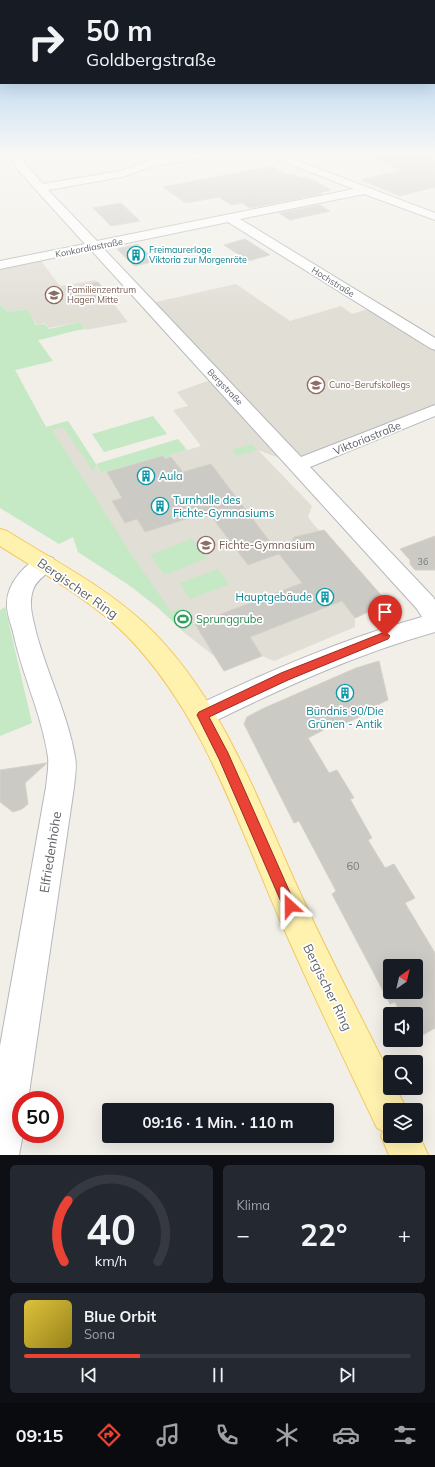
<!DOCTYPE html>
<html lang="de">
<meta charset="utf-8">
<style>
body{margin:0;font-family:Mulish,sans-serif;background:#242831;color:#f1f3f6;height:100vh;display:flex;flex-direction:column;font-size:15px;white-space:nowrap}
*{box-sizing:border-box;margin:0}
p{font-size:13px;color:#9ea1a6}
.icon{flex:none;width:22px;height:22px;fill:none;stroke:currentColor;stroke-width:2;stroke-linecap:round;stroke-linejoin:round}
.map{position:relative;height:1155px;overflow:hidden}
.side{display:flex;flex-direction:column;gap:10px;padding:10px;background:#0d0f14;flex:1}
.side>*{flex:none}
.guide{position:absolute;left:0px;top:0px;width:435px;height:84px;box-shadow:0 4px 16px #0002;background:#171b24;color:#f1f3f6;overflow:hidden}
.needle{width:26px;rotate:34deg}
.fabs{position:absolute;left:383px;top:959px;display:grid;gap:8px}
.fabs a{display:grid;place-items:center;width:40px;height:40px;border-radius:4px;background:#171b24;box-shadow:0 4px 16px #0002;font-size:20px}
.speed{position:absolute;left:12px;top:1091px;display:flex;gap:8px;font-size:20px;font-weight:700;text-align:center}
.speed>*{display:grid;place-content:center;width:52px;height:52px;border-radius:50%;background:#171b24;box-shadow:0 4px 16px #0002;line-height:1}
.speed .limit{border:6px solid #d22;background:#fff;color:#111}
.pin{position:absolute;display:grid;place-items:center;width:34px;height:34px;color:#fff;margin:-41px -17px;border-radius:50% 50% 50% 0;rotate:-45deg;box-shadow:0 0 4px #0007}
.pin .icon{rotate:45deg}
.me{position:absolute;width:44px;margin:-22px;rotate:336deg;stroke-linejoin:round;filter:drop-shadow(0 0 3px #0008)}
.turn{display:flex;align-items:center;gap:14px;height:84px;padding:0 20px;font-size:18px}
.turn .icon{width:52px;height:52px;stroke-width:2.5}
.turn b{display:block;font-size:28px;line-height:34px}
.big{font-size:30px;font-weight:700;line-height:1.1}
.side .card{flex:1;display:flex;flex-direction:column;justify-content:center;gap:6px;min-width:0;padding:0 14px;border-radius:6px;background:#242831}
.side .dial{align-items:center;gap:0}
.dial svg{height:104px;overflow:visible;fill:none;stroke:#363941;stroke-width:7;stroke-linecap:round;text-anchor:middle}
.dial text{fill:#f1f3f6;stroke:none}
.song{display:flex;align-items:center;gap:12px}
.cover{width:48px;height:48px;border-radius:6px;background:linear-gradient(135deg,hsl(50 70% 55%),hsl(50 70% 35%))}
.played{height:4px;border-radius:2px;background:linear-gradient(90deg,#ea4335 30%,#363941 30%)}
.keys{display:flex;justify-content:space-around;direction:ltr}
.heat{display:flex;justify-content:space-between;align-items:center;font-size:22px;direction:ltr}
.side .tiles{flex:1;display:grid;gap:10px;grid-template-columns:1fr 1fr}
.card:last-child{grid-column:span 2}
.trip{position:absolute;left:102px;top:1103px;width:232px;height:40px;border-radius:4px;background:#171b24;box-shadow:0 4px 16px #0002;font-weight:700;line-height:40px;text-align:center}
.dock{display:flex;height:64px;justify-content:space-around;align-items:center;background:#090b0e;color:#9ea1a6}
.dock .icon{width:28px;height:28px}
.dock .on{color:#ea4335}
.dock b{font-size:18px;color:#f1f3f6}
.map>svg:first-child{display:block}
</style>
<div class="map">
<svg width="435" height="1155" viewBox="0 0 435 1155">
<rect width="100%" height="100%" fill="#f1efe8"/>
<!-- education -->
<path fill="#e1ded6" d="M41,261L60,286L95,280L128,322L86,330L80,322L49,328L45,323L37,325L26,309L8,312L0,304V269Z
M236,284L290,321L341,306L352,314L374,307L435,345V410L298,465L258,450L312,506L308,517L314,525L320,531L324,530L388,603L355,618V627L274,661L262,656L224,671L214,656L186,634L158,608L129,585L78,552L46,427L68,421L101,473L163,456L165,459L171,457L170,455L201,446L173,410L188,406L177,392L216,378L147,304Z"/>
<!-- green -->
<path fill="#c5e8c5" d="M0,304L8,312L27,309L36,325L45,324L49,329L80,322L85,329C69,331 55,337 38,340L53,361L15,370L46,427L68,421L96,464L178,439L187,450L170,455L171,457L165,459L163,456L101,473L96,464L93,471L63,427L52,430L126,546L186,634L159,608L129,585L78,552L73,537L59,544L0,508Z
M153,416L167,434L104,452L92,434Z
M252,444L257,450L237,456L232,450Z
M192,539L207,558L165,575L150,555Z
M218,569L229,584L190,599L180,583Z
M5,607L32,723L0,736V610Z
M181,608L194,625L184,630L172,612Z"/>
<!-- building -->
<path fill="#cccac5" stroke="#d6d1c6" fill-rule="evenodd" d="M363,154H421L435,159V187L400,196L361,180L402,170Z
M272,166L286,175L291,174L301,178L307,177L331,190L319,193L322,194L250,208L242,203L231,205L219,197L186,203L163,187Z
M121,203L140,221L111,226L93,208Z
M319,205L330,211L290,220L279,213Z
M245,239L270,255L248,261L224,245Z
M138,244L156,261L134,266L117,249Z
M98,282L111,298L92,305L88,303L78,306L65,289Z
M163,456L165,459L171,457L183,472L211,464L274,547L292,541L294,537L324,530L388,603L355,618L342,601L250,637L262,656L224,671L195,624L302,583L279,554L248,565L208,512L145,532L137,519L125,523L112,501L122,498L107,472Z
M435,536V570H415L410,564V560L400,549Z
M379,661L388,700L360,713L362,716L343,724L341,721L308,738L329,773L337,770L354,798L350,799L372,838L368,840L385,868L394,864L415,898L405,903L435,953V1028L416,1039V1014H401L395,1002L390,1004L332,894L336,891L299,821L294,823L244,724L247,717L262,709L356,668ZM390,966H416V992H390Z
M47,763L25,783L28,804L22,809L13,812L0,802V770Z"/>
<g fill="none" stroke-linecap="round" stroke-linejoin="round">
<defs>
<path id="minor" d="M15,154H25L23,161L43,184L120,171L151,160L191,154H212L207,157L153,166L122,177L48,190L97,241L354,189L279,160L264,156L262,154H277L285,156L435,213V220L364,194L240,219L435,338V350L430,348L228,222L103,248L301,457L435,405V416L310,467L433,597L435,600V632C357,654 284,687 211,723L202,726L193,723L189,715L193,707C267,672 342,639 422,617L417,609L91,250L0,269V261L85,244L18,170L13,161Z
M45,555L53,558L56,563C50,573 36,579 33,590C28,605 33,618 36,632C47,674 68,715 75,757C77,766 75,777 74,787L28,1100H21V1134H23L19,1155H0V1046L46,787C47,777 49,766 48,757C42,715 23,677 14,636C12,626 6,613 7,603C7,583 27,561 45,555Z"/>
<path id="major" d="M0,529L7,531C53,560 104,586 144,623C222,696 258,802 302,897C329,957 361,1016 390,1075V1088H396L407,1110H390V1136H416V1128L428,1155H389L381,1136L383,1131L377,1128C346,1063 314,997 285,931C239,829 207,719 128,637C93,601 42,573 0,546Z"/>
</defs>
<!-- minor casing -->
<use href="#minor" stroke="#b5b8bc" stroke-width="2"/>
<!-- major casing -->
<use href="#major" stroke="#f2c960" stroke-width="2"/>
<!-- minor -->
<use href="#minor" fill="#fff" fill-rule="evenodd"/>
<!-- major -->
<use href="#major" fill="#fff2af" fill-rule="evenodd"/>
</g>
<!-- sky -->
<linearGradient id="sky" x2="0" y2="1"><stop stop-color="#8fc3f1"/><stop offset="0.49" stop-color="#f9f8f5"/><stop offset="1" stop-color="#f9f8f5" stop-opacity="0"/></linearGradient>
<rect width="435" height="315" fill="url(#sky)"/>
<!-- route -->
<path fill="#ea4335" stroke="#982c22" d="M385,632L390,636L388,639L288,680L209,717L228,753L296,906L294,911L290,913L285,911L219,759L197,715L199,712L281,673Z"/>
<!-- icons -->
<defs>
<symbol id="building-ring" viewBox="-11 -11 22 22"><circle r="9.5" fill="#fff" stroke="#0f9aa8" stroke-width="1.5"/><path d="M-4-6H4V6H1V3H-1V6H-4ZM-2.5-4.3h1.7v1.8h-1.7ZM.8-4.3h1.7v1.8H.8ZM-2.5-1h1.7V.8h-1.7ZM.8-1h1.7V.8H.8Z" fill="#0f9aa8"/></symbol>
<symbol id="school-ring" viewBox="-11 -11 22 22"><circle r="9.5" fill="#fff" stroke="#8d6e63" stroke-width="1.5"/><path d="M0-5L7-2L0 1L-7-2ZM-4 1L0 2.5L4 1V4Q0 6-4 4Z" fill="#8d6e63"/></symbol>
<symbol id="stadium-ring" viewBox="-11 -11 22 22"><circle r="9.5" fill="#fff" stroke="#2e9e5b" stroke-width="1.5"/><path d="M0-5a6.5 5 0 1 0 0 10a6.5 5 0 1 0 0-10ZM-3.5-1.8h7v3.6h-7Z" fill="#2e9e5b"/></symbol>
</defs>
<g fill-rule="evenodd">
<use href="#building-ring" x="126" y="245" width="20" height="20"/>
<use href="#school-ring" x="44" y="285" width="20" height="20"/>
<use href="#school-ring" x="306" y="375" width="20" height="20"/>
<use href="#building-ring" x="136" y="466" width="20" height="20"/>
<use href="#building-ring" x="150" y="496" width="20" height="20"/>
<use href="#school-ring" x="196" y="535" width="20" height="20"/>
<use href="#building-ring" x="315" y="587" width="20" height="20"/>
<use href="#stadium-ring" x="173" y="609" width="20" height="20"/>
<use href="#building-ring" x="335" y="683" width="20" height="20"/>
</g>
<g text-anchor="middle" stroke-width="3.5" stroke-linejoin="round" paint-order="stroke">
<!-- far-street labels -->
<g font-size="9" fill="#5f6368" stroke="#fff">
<text transform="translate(89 248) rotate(-11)" y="3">Konkordiastraße</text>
<text transform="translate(333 282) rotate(32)" y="3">Hochstraße</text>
<text transform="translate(225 387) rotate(46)" y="3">Bergstraße</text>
</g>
<!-- far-culture labels -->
<g font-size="9" fill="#0d838f" stroke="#fff" text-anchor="start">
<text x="149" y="253">Freimaurerloge<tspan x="149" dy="10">Viktoria zur Morgenröte</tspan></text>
</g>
<!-- far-education labels -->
<g font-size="9" fill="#785e54" stroke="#fff" text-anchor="start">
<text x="67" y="293">Familienzentrum<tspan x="67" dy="10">Hagen Mitte</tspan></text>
<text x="329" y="388">Cuno-Berufskollegs</text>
</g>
<!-- number labels -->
<g font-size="9" fill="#7a7d7f">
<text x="423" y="565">36</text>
</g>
<!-- street labels -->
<g font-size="11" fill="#5f6368" stroke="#fff">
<text transform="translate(367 438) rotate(-22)" y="4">Viktoriastraße</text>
</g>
<!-- culture labels -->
<g font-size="11" fill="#0d838f" stroke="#fff" text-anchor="start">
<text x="159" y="480">Aula</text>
<text x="173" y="504">Turnhalle des<tspan x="173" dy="13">Fichte-Gymnasiums</tspan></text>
<text x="312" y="601" text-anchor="end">Hauptgebäude</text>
<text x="345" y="715" text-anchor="middle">Bündnis 90/Die<tspan x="345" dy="13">Grünen - Antik</tspan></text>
</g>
<!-- education labels -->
<g font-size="11" fill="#785e54" stroke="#fff" text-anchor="start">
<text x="219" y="549">Fichte-Gymnasium</text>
</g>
<!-- leisure labels -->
<g font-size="11" fill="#27864d" stroke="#fff" text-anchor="start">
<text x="196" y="623">Sprunggrube</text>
</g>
<!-- near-number labels -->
<g font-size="11" fill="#7a7d7f">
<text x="353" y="870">60</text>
</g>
<!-- near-street labels -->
<g font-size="13" fill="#5f6368" stroke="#fff">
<text transform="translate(78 588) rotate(35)" y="5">Bergischer Ring</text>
<text transform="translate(50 852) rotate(-81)" y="5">Elfriedenhöhe</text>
<text transform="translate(328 987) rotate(64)" y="5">Bergischer Ring</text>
</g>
</g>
</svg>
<div class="fabs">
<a><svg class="needle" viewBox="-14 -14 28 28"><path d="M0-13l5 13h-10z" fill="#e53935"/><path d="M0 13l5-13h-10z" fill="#9ea1a6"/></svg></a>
<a><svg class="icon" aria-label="sound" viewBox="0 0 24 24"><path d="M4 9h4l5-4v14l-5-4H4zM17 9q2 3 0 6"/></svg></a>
<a><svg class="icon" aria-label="search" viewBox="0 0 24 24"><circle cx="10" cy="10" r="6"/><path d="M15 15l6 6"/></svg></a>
<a><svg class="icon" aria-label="layers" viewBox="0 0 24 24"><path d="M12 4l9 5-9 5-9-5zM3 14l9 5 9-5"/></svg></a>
</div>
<div class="speed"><div class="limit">50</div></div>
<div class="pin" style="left:385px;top:636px;background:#d93025"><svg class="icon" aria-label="arrive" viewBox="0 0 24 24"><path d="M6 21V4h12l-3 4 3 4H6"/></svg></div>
<svg class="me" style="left:290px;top:906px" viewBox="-20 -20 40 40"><path d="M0-17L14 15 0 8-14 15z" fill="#ea4335" stroke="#fff" stroke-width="4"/></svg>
<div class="trip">09:16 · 1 Min. · 110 m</div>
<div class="guide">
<div class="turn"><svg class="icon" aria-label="right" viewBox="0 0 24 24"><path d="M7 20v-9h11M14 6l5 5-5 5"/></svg><div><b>50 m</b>Goldbergstraße</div></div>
</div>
</div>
<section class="side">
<div class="tiles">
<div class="card dial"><svg viewBox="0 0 100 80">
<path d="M14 69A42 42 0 1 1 86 69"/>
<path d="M14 69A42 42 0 0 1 17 22" stroke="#ea4335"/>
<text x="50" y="56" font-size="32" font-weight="700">40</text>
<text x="50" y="72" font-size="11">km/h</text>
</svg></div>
<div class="card"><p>Klima</p>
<div class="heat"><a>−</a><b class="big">22°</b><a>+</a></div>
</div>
<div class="card">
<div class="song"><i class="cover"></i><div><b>Blue Orbit</b><p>Sona</p></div></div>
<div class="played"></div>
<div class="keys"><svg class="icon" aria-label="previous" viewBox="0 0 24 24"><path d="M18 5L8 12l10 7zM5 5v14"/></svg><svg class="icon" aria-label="pause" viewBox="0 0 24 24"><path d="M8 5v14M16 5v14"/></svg><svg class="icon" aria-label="next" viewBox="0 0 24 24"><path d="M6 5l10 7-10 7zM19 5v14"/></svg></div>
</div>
</div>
</section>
<nav class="dock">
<b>09:15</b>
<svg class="icon on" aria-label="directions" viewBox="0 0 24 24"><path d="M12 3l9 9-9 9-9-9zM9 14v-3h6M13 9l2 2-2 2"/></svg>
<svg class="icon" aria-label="music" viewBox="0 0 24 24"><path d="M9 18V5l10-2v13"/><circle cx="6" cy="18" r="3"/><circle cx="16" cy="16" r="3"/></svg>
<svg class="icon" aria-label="phone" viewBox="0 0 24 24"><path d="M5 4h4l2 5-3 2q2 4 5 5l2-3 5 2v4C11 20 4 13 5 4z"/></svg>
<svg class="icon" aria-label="climate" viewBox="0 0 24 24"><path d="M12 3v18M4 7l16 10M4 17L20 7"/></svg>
<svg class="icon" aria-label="car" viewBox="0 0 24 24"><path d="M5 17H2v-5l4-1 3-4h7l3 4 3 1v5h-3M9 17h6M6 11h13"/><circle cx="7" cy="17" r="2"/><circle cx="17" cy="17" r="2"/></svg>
<svg class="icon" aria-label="filters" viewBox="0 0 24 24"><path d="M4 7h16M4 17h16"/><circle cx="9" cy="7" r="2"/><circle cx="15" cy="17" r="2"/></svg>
</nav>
